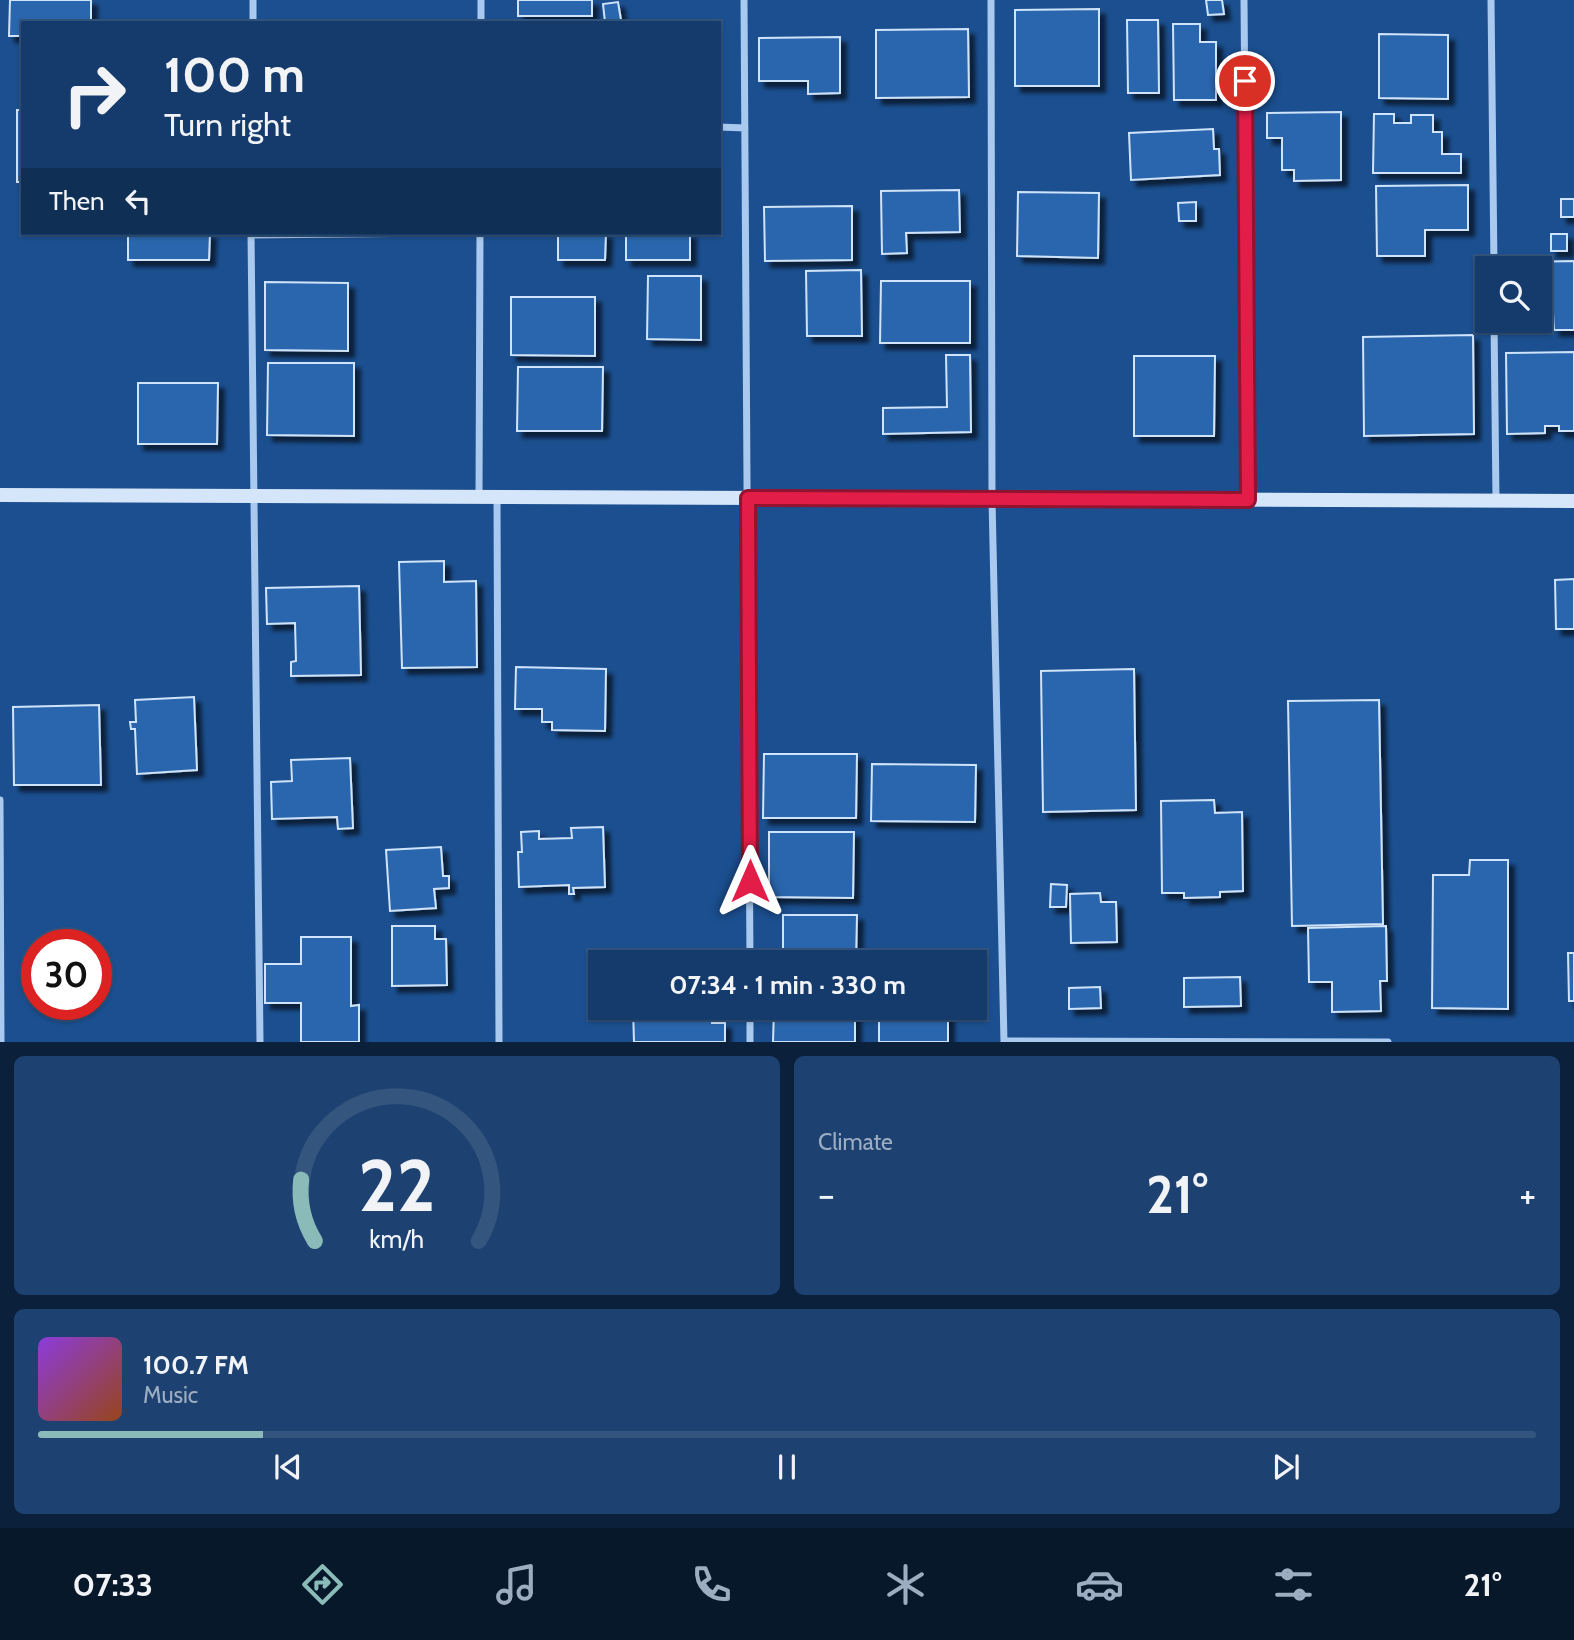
<!DOCTYPE html>
<meta charset="utf-8">
<style>
body{margin:0;font-family:Cabin,sans-serif;background:#1d4271;color:#f1f3f6;height:100vh;display:flex;flex-direction:column;font-size:26px;white-space:nowrap}
*{box-sizing:border-box;margin:0}
p{font-size:23px;color:#9dadc1}
.icon{flex:none;width:38px;height:38px;fill:none;stroke:currentColor;stroke-width:2;stroke-linecap:round;stroke-linejoin:round}
.map{position:relative;height:1042px;overflow:hidden}
.details{display:flex;flex-direction:column;gap:14px;padding:14px;background:#0b203b;flex:1}
.details>*{flex:none}
.top-card{position:absolute;left:21px;top:21px;width:700px;height:214px;border-radius:0px;box-shadow:0 2px 5px #0004,0 0 0 2px #33557e;background:#143b6b;color:#f1f3f6;overflow:hidden}
.tools{position:absolute;left:1475px;top:256px;display:grid;gap:14px}
.tools a{display:grid;place-items:center;width:77px;height:77px;border-radius:0px;background:#143b6b;box-shadow:0 2px 5px #0004,0 0 0 2px #33557e;font-size:35px}
.speed{position:absolute;left:21px;top:929px;display:flex;gap:14px;font-size:35px;font-weight:700;text-align:center}
.speed>*{display:grid;place-content:center;width:91px;height:91px;border-radius:50%;background:#143b6b;box-shadow:0 2px 5px #0004,0 0 0 2px #33557e;line-height:1}
.speed .limit{border:10px solid #d22;background:#fff;color:#111}
.pin{position:absolute;display:grid;place-items:center;width:60px;height:60px;color:#fff;margin:-30px;border:4px solid #fff;border-radius:50%;box-shadow:0 2px 7px #0007}
.me{position:absolute;width:77px;margin:-38px;rotate:0deg;stroke-linejoin:round;filter:drop-shadow(0 0 5px #0008)}
.turn{display:flex;align-items:center;gap:24px;height:147px;padding:0 28px;font-size:32px}
.turn .icon{width:91px;height:91px;stroke-width:2.5}
.turn b{display:block;font-size:49px;line-height:60px}
.then{display:flex;align-items:center;height:66px;padding:0 28px;background:#0003;gap:14px;font-size:26px}
.big{font-size:52px;font-weight:800;line-height:1.1}
.details .widget{flex:1;display:flex;flex-direction:column;justify-content:center;gap:10px;min-width:0;padding:0 24px;border-radius:10px;background:#1d4271}
.details .dial{align-items:center;gap:0}
.dial svg{height:182px;overflow:visible;fill:none;stroke:#33557e;stroke-width:7;stroke-linecap:round;text-anchor:middle}
.dial text{fill:#f1f3f6;stroke:none}
.song{display:flex;align-items:center;gap:21px}
.cover{width:84px;height:84px;border-radius:10px;background:linear-gradient(135deg,hsl(270 70% 55%),hsl(20 70% 35%))}
.played{height:7px;border-radius:4px;background:linear-gradient(90deg,#8bbbb9 15%,#33557e 15%)}
.keys{display:flex;justify-content:space-around;direction:ltr}
.heat{display:flex;justify-content:space-between;align-items:center;font-size:38px;direction:ltr}
.details .tiles{flex:1;display:grid;gap:14px;grid-template-columns:1fr 1fr}
.widget:last-child{grid-column:span 2}
.trip{position:absolute;left:588px;top:950px;width:399px;height:70px;border-radius:0px;background:#143b6b;box-shadow:0 2px 5px #0004,0 0 0 2px #33557e;font-weight:800;line-height:70px;text-align:center}
.menu{display:flex;height:112px;justify-content:space-around;align-items:center;background:#08182b;color:#9dadc1}
.menu .icon{width:49px;height:49px}
.menu .current{color:#8bbbb9}
.menu b{font-size:32px;color:#f1f3f6}
.map>svg:first-child{display:block}
</style>
<div class="map">
<svg width="1574" height="1042" viewBox="0 0 1574 1042">
<defs>
<filter id="shadow"><feDropShadow dx="6" dy="6" stdDeviation="2" flood-color="#0009"/></filter>
</defs>
<rect width="100%" height="100%" fill="#1b4f8f"/>
<!-- building -->
<path fill="#2a66ad" stroke="#cfe3fa" stroke-width="2" filter="url(#shadow)" d="M10,0H91V23H23V36H9Z
M518,0H592V16H518Z
M1206,0H1222L1224,14L1208,15Z
M618,2L621,20L605,22L603,4Z
M1099,9V86H1015V10Z
M1127,20H1158L1159,93H1128Z
M1173,24H1200V42H1216V100H1174Z
M968,29L969,97L876,98V30Z
M1379,34L1448,35V99L1379,98Z
M840,37V93L808,94V81H759V38Z
M17,110H23V182H17Z
M1341,112V180L1294,181V170H1282V138H1267V113Z
M1374,114H1394V123H1411V115H1433V132H1442V154H1461V173H1373Z
M1213,129L1214,149H1219L1220,175L1131,180L1129,133Z
M1468,185V230H1425V256H1377L1376,186Z
M959,190L960,232L906,233L907,253L882,254L881,191Z
M1018,192L1099,193L1098,258L1017,256Z
M1561,199H1574V217H1561Z
M1196,202V221H1179L1178,203Z
M852,206V260L765,261L764,207Z
M128,233H210L209,260H128Z
M558,233H606L605,260H558Z
M626,233H690V260H626Z
M1551,234H1567V251H1551Z
M1574,261V330H1554L1553,313H1540V268H1524V262Z
M861,270L862,336H807L806,271Z
M648,276H701V340L647,339Z
M881,281H970V343H880Z
M265,282L348,283V351L265,350Z
M511,297H595V356L511,355Z
M1473,335L1474,434L1364,436L1363,337Z
M1574,352V431H1559V426H1545V433L1507,434L1506,353Z
M946,355H970L971,432L883,434V408L947,407Z
M1134,356H1215L1214,436H1134Z
M268,363H354V436L267,435Z
M518,367H603L602,431H517Z
M138,383H218L217,444H138Z
M444,561V582L476,581L477,667L402,668L399,562Z
M1574,579V629H1556L1555,580Z
M359,586L361,675L291,676V662L296,661L295,623L267,624L266,588Z
M516,667L606,669L605,731L552,730V722H542V709H515Z
M1134,669L1136,810L1043,812L1041,671Z
M194,697L197,770L137,774L135,729H131L130,722H136L135,700Z
M1379,700L1383,924L1292,926L1288,701Z
M99,705L101,785H14L13,707Z
M764,754H857L856,818H763Z
M350,758L353,828L338,829L337,817L272,819L271,782L292,781L291,760Z
M872,764L976,765L975,822L871,821Z
M1214,800L1215,813L1242,812L1243,891L1220,892V897L1184,898V893H1162L1161,801Z
M603,827L605,887L573,888L574,894H569V885L519,887L518,852H522L521,832L539,831V839L572,838L571,828Z
M769,832H854L853,898L769,897Z
M441,847L443,876H449V888L434,889L436,908L390,911L386,850Z
M1470,860H1508V1009L1432,1008L1433,875H1469Z
M1051,884L1067,885L1066,907H1050Z
M1100,893L1101,902H1116L1117,942L1071,943L1070,894Z
M783,915H857L856,962H783Z
M392,926H435V939H446L447,985L392,986Z
M1386,926L1387,981H1380L1381,1011L1332,1012V982H1309L1308,928Z
M301,937H351V1006L359,1005V1042H301V1003H265V964H301Z
M1568,953H1574V1001H1569Z
M1240,977L1241,1006L1184,1007V978Z
M1100,987L1101,1008L1069,1009V988Z
M633,1008H711L712,1023H725V1042H634Z
M774,1008H855V1042H773Z
M879,1008H948V1042H879Z"/>
<g fill="none" stroke-linecap="round" stroke-linejoin="round">
<!-- street -->
<path stroke="#a9c9ee" stroke-width="7" d="M744,0L750,962
M991,0L992,499L1004,1042
M1244,0L1248,500
M1491,0L1494,268
M253,23V0
M481,23V0
M719,127L745,128
M251,233L260,1042
M251,235L439,233
M1494,320L1496,501
M479,497L480,233
M497,497L499,1042
M0,800L1,1042
M750,1008V1042
M1004,1041L1388,1042"/>
<!-- secondary -->
<path stroke="#d6e6fa" stroke-width="14" d="M0,495L1574,501"/>
</g>
<g fill="none" stroke-linecap="round" stroke-linejoin="round">
<defs>
<path id="route" d="M750,881L748,498L1248,500L1245,81"/>
</defs>
<!-- route casing -->
<use href="#route" stroke="#92132f" stroke-width="18"/>
<!-- route -->
<use href="#route" stroke="#e11d48" stroke-width="12"/>
</g>
</svg>
<div class="tools">
<a><svg class="icon" aria-label="search" viewBox="0 0 24 24"><circle cx="10" cy="10" r="6"/><path d="M15 15l6 6"/></svg></a>
</div>
<div class="speed"><div class="limit">30</div></div>
<div class="pin" style="left:1245px;top:81px;background:#d93025"><svg class="icon" aria-label="arrive" viewBox="0 0 24 24"><path d="M6 21V4h12l-3 4 3 4H6"/></svg></div>
<svg class="me" style="left:750px;top:881px" viewBox="-20 -20 40 40"><path d="M0-17L14 15 0 8-14 15z" fill="#e11d48" stroke="#fff" stroke-width="4"/></svg>
<div class="trip">07:34 · 1 min · 330 m</div>
<div class="top-card">
<div class="turn"><svg class="icon" aria-label="right" viewBox="0 0 24 24"><path d="M7 20v-9h11M14 6l5 5-5 5"/></svg><div><b>100 m</b>Turn right</div></div>
<div class="then">Then<svg class="icon" aria-label="left" viewBox="0 0 24 24"><path d="M17 20v-9H6M10 6l-5 5 5 5"/></svg></div>
</div>
</div>
<section class="details">
<div class="tiles">
<div class="widget dial"><svg viewBox="0 0 100 80">
<path d="M14 69A42 42 0 1 1 86 69"/>
<path d="M14 69A42 42 0 0 1 8 42" stroke="#8bbbb9"/>
<text x="50" y="56" font-size="32" font-weight="700">22</text>
<text x="50" y="72" font-size="11">km/h</text>
</svg></div>
<div class="widget"><p>Climate</p>
<div class="heat"><a>−</a><b class="big">21°</b><a>+</a></div>
</div>
<div class="widget">
<div class="song"><i class="cover"></i><div><b>100.7 FM</b><p>Music</p></div></div>
<div class="played"></div>
<div class="keys"><svg class="icon" aria-label="previous" viewBox="0 0 24 24"><path d="M18 5L8 12l10 7zM5 5v14"/></svg><svg class="icon" aria-label="pause" viewBox="0 0 24 24"><path d="M8 5v14M16 5v14"/></svg><svg class="icon" aria-label="next" viewBox="0 0 24 24"><path d="M6 5l10 7-10 7zM19 5v14"/></svg></div>
</div>
</div>
</section>
<nav class="menu">
<b>07:33</b>
<svg class="icon current" aria-label="directions" viewBox="0 0 24 24"><path d="M12 3l9 9-9 9-9-9zM9 14v-3h6M13 9l2 2-2 2"/></svg>
<svg class="icon" aria-label="music" viewBox="0 0 24 24"><path d="M9 18V5l10-2v13"/><circle cx="6" cy="18" r="3"/><circle cx="16" cy="16" r="3"/></svg>
<svg class="icon" aria-label="phone" viewBox="0 0 24 24"><path d="M5 4h4l2 5-3 2q2 4 5 5l2-3 5 2v4C11 20 4 13 5 4z"/></svg>
<svg class="icon" aria-label="climate" viewBox="0 0 24 24"><path d="M12 3v18M4 7l16 10M4 17L20 7"/></svg>
<svg class="icon" aria-label="car" viewBox="0 0 24 24"><path d="M5 17H2v-5l4-1 3-4h7l3 4 3 1v5h-3M9 17h6M6 11h13"/><circle cx="7" cy="17" r="2"/><circle cx="17" cy="17" r="2"/></svg>
<svg class="icon" aria-label="filters" viewBox="0 0 24 24"><path d="M4 7h16M4 17h16"/><circle cx="9" cy="7" r="2"/><circle cx="15" cy="17" r="2"/></svg>
<b>21°</b>
</nav>
